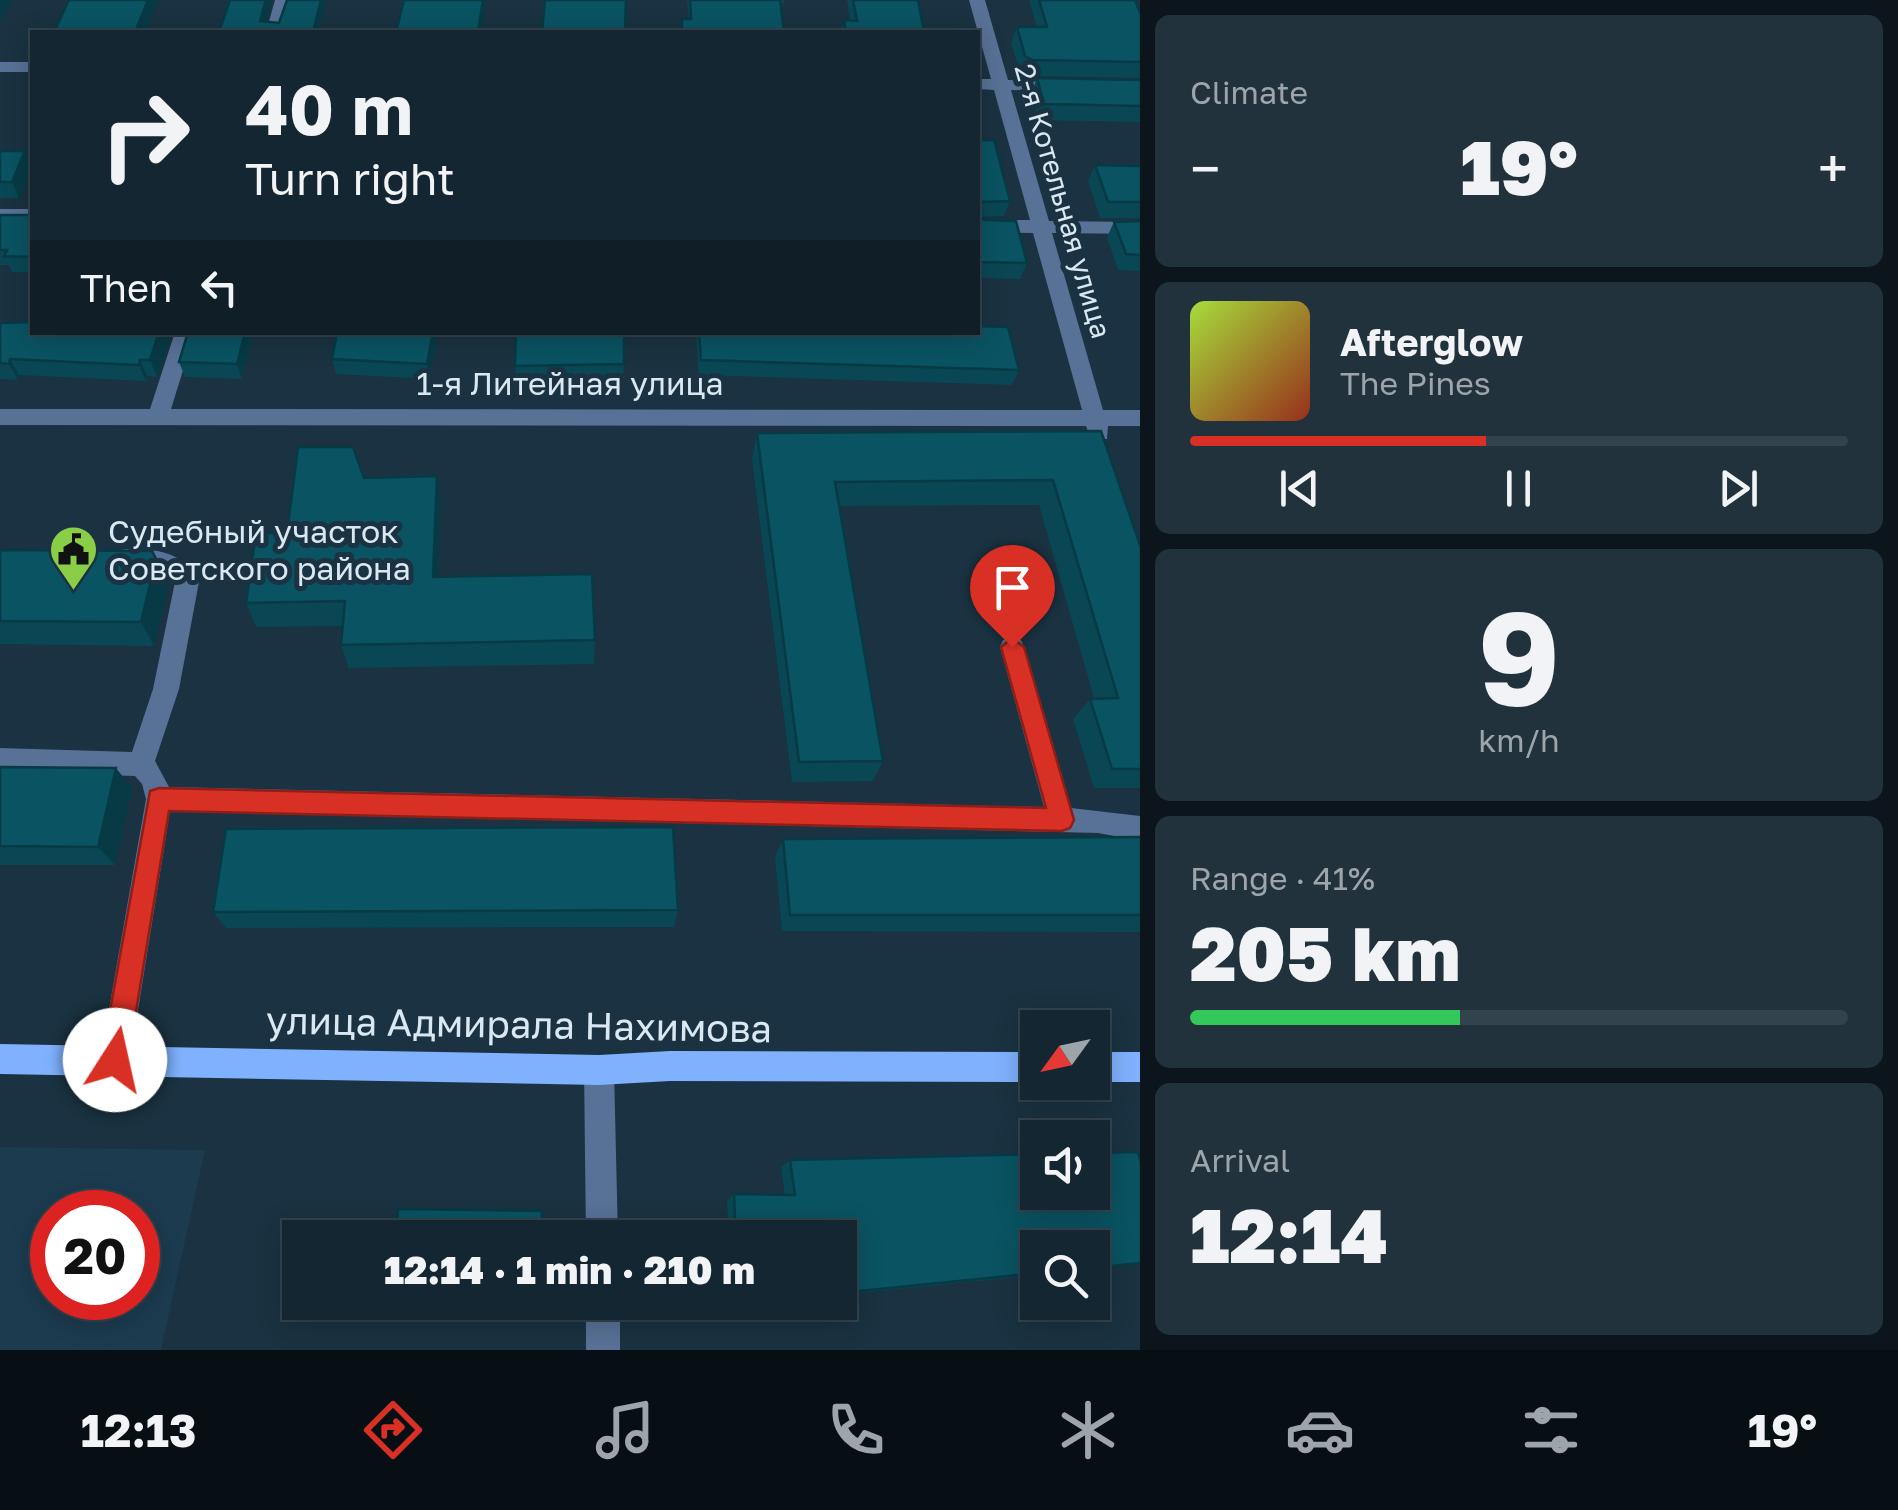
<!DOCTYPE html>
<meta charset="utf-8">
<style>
body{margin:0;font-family:"Golos Text",sans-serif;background:#21323d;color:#f1f3f6;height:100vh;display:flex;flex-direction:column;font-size:38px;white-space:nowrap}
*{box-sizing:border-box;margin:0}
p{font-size:32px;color:#9da5ab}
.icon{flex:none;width:55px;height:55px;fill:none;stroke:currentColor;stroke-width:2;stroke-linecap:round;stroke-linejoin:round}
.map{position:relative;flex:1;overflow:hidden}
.sheet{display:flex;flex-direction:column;gap:15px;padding:15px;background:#0b151b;width:758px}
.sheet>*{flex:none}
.banner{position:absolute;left:30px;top:30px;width:950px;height:305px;border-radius:0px;box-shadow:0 5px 25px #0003,0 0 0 2px #33434d;background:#142631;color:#f1f3f6;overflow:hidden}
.needle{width:65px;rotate:237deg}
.fabs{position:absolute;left:1020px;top:1010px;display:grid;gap:20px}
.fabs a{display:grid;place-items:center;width:90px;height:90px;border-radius:0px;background:#142631;box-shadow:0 5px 25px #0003,0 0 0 2px #33434d;font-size:50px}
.speed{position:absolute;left:30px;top:1190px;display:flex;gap:20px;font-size:50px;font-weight:700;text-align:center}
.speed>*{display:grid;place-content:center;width:130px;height:130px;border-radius:50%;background:#142631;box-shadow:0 5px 25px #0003,0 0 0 2px #33434d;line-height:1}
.speed .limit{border:15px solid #d22;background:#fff;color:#111}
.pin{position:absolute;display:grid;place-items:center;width:85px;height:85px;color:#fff;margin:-102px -42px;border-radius:50% 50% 50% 0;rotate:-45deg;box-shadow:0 0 10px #0007}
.pin .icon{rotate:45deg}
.me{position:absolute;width:110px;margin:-55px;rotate:10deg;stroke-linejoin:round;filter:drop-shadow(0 0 8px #0008)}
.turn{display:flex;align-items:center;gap:35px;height:210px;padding:0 50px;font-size:45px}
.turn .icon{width:130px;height:130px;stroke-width:2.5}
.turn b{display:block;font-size:70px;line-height:85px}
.then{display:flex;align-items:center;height:95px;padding:0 50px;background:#0003;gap:20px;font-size:38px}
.big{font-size:75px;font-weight:800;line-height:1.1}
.sheet .card{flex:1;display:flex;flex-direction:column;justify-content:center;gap:15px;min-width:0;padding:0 35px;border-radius:15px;background:#21323d}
.sheet .dial{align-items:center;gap:0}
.dial b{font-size:130px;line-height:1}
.song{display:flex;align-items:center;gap:30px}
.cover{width:120px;height:120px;border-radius:15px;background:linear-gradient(135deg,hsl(80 70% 55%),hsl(10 70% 35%))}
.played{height:10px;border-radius:5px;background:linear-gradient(90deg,#d93025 45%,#33434d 45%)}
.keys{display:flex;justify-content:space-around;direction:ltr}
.heat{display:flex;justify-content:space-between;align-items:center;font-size:55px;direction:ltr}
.charge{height:15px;border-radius:8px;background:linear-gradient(90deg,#34c759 41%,#33434d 0)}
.trip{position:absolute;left:282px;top:1220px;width:575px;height:100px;border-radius:0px;background:#142631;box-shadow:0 5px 25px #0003,0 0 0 2px #33434d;font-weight:800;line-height:100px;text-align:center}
.tabs{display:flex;height:160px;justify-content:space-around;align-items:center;background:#080f14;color:#9da5ab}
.tabs .icon{width:70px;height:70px}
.tabs .current{color:#d93025}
.tabs b{font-size:45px;color:#f1f3f6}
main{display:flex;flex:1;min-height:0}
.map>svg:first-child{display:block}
</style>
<main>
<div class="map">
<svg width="1141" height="1350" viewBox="0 0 1141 1350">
<rect width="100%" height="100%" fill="#1a3241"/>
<!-- built -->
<path fill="#1c3b4f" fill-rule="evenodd" d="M0,1147L205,1150L161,1350H0ZM52,1212H138V1298H52Z"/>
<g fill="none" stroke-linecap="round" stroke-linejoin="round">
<!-- minor -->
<path fill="#587196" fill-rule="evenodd" d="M275,0H291L282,32H266Z
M969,0H985L1008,80L1067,81L1076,86L1067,91L1011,90L1049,221L1141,222V234L1052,233L1103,410H1141V426H1108L1107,439H1091L1086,426L0,425V409H150L175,332H195L171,409L1082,410L1033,233L978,232V220H1030L994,90L978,89V79H991Z
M0,62H32V72H0Z
M0,209H32V221H0Z
M126,549C158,549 183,551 199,582L179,689L155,761L169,787L1044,807L1000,647L1003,640L1012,637L1021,640L1024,647L1071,808L1141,816V841L1098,833L170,811L130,1060L126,1071L115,1075L104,1071L100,1060L146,799L142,784L135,776L0,772V748L132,752L153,689L175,582L161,570L118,565L114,558L118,551Z
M599,1055L610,1059L614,1070L618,1238H586L584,1070L588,1059Z
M586,1302H620V1350H586Z"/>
<!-- major -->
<path fill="#7fb1fe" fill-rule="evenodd" d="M0,1044L599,1055L670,1051L1038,1052V1082L670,1081L599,1085L0,1074Z
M1092,1052H1141V1082H1092Z"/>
</g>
<!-- wall -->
<path fill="#094754" d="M687,0H784V3H780L784,32H681L682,19H689Z
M847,0H918L924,32H841L844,20H850Z
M1029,0H1135L1141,15V78L1026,76L1020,72L1011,43L1017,27H1037Z
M1037,78L1141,80V122L1038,120L1031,94Z
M978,140L1010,201L1004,216L980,217L1027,263L1020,279L978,278Z
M0,151H25L32,167L19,198H0Z
M1095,165L1141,166V218H1100L1088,181Z
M0,215H32V272H12L9,265H0Z
M1141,221V271L1118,270L1107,237L1114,222Z
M0,323L32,332H168L170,337L157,377L147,376L146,381L19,375L18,380L0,379Z
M188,332H250L252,339L242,379L185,377L179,362Z
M696,332H978L1019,370L1012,385L699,375Z
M436,345L429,379L336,374L332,359Z
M624,364L623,379L516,381L515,366Z
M1101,431L1141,548V788H1094L1073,719L1090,699L1094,698L1039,505L840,506L883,761L873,781L792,782L752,459L757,433Z
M437,476L441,503L438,577L595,640L594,664L349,668L341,645L343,626L256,627L246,603L287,533L364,478Z
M0,550L169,584L154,646L0,644Z
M0,767L132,788L115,865H0Z
M1141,837V932L782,931L775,858L783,839Z
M678,910L674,927L226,928L213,912Z
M790,1160L1141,1164V1264L1092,1269V1248H1038V1275L840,1295V1238H729L727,1201L734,1194L785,1195L781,1167Z
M392,1302H540V1315L398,1314L391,1312Z
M733,1302H789V1310L780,1312L734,1311Z"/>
<!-- shaded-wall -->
<path fill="#073a45" d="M0,0H12L0,22Z
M148,0H159L146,32H135Z
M266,0H272L263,32L260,21Z
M321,0H327L318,32H313Z
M483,0H486L481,32H478Z
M25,151L32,167L19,198L12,182Z
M159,332H168L170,337L157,377L150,360Z
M245,332H250L252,339L242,379L237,364Z
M433,332L436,345L429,379L427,364Z
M10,359L19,375L18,380L9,364Z
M140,360L147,376L146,381L139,365Z
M437,476L441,503L437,601L433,577Z
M156,559L169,584L154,646L141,622Z
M116,768L132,788L115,865L98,847Z"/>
<!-- building -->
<path fill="#0a5362" stroke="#073a45" stroke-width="2.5" d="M69,0H148L135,32H54Z
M230,0H266L260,21L279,23L287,0H321L313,32H219Z
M404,0H483L478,32H396Z
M545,0H626L625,32H542Z
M690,0H780L784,32H682V19H691Z
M853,0H918L924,32H846L844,20L857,21Z
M1039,0H1135L1141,15V62L1032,60L1025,56L1017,27H1047Z
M1037,78L1141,80V106L1044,104Z
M978,140H994L1010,201L981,202L980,217L984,220L1016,221L1027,263L978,262Z
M0,151H25L12,182H0Z
M1095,165L1141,166V202H1108Z
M0,215H32V257L4,256L7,250H0Z
M1141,221V255L1126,254L1114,222Z
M32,322V332H159L150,360H140L139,365L10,359L9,364L0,363V323Z
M978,326L1008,327L1019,370L701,360L699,332H978Z
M188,332H245L237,364L179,362Z
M337,332H433L427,364L332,359Z
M516,332H624V364L515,366Z
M1101,431L1141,548V769H1112L1090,699L1118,698L1053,480L835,482L883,761L799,762L757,433Z
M298,447H353L364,478L437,476L433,577L592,574L595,640L341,645L345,601L246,603L256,533H287Z
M0,550L152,551L156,559L141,622L0,621Z
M0,767L116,768L98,847L0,846Z
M673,827L678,910L213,912L226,829Z
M1141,837V915H790L783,839Z
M1138,1152L1141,1164V1263L1092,1268V1248H1038V1273L840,1293V1238H736L734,1194L795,1195L790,1160L1038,1154V1192H1092V1153Z
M398,1209L542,1211L541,1238H396Z
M392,1302H539V1314L391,1312Z
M741,1302H789V1310L741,1309Z"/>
<!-- route -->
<path fill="#d93025" stroke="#8d1f18" stroke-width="2.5" d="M1012,638L1024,647L1074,820L1070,828L1062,831L169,811L128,1060L124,1069L115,1073L105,1069L101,1060L150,791L159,788L1046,808L1001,647Z"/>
<!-- icons -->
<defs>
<symbol id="civic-pin" viewBox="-11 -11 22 30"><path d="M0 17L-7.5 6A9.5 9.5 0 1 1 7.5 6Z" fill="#8ace47" stroke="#1a3241"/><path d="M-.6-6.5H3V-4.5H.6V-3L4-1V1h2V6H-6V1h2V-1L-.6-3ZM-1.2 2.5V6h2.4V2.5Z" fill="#111"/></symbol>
</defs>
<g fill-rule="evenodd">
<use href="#civic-pin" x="46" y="522" width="55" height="75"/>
</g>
<g text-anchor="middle" stroke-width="10" stroke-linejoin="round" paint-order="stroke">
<!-- far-street labels -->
<g font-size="28" fill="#d9e8f2" stroke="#1a3241">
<text transform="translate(1063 201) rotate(74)" y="10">2-я Котельная улица</text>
</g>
<!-- street labels -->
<g font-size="32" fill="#d9e8f2" stroke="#1a3241">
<text x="570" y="395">1-я Литейная улица</text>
</g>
<!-- poi labels -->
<g font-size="32" fill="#d9e8f2" stroke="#1a3241" text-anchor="start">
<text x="108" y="543">Судебный участок<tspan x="108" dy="37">Советского района</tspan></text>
</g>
<!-- near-street labels -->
<g font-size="38" fill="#d9e8f2" stroke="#1a3241">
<text transform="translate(519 1025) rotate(1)" y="13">улица Адмирала Нахимова</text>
</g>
</g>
</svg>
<div class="fabs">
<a><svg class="needle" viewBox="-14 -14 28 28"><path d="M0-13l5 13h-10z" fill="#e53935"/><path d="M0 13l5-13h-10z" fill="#9da5ab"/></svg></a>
<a><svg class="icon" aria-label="sound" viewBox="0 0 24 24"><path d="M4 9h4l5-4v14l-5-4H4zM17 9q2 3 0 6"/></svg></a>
<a><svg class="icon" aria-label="search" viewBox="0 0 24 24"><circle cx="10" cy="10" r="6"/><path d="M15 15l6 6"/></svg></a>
</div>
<div class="speed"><div class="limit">20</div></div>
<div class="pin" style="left:1012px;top:647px;background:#d93025"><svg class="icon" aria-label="arrive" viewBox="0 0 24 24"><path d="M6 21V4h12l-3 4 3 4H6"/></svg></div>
<svg class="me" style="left:115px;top:1060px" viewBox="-20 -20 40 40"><circle r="19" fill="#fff"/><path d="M0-13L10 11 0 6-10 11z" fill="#d93025"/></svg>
<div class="trip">12:14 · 1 min · 210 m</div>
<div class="banner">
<div class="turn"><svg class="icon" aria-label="right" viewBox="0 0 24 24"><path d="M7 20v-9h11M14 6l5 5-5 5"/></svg><div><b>40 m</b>Turn right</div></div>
<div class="then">Then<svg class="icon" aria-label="left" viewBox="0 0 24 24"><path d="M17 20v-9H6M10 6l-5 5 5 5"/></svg></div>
</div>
</div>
<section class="sheet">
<div class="card"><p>Climate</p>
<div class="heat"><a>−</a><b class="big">19°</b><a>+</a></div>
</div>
<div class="card">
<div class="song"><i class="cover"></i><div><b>Afterglow</b><p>The Pines</p></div></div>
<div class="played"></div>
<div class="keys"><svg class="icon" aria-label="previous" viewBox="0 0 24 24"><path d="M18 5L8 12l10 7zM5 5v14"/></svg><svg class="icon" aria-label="pause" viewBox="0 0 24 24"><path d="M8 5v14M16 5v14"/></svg><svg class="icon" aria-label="next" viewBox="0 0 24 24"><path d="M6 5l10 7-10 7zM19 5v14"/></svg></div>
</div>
<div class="card dial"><b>9</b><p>km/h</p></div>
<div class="card"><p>Range · 41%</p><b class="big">205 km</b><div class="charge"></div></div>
<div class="card"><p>Arrival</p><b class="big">12:14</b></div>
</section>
</main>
<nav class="tabs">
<b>12:13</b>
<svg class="icon current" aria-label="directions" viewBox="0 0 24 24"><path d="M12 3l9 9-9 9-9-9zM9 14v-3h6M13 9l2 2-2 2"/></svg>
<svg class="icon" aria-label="music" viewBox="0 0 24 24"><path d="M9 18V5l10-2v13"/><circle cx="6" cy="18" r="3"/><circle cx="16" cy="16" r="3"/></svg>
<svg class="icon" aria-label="phone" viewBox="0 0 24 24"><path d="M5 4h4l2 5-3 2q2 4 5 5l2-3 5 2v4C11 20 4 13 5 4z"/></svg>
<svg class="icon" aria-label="climate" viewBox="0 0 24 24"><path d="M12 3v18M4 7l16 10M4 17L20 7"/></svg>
<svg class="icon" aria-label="car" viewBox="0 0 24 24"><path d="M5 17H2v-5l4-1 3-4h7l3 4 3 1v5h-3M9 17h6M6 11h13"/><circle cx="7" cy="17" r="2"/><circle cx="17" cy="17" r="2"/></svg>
<svg class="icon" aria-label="filters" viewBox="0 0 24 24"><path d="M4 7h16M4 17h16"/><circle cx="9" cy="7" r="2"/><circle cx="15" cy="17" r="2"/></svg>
<b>19°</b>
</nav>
